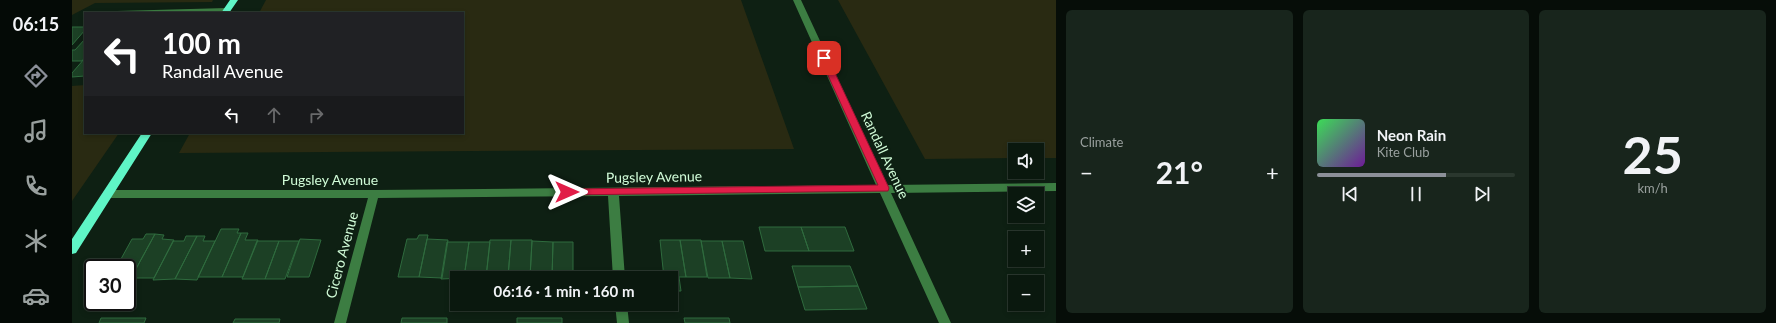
<!DOCTYPE html>
<meta charset="utf-8">
<style>
body{margin:0;font-family:Lato,sans-serif;background:#18251c;color:#f1f3f6;height:100vh;display:flex;flex-direction:column;font-size:15px;white-space:nowrap}
*{box-sizing:border-box;margin:0}
p{font-size:13px;color:#99a09e}
.icon{flex:none;width:22px;height:22px;fill:none;stroke:currentColor;stroke-width:2;stroke-linecap:round;stroke-linejoin:round}
.map{position:relative;flex:1;overflow:hidden}
.details{display:flex;flex-direction:column;gap:10px;padding:10px;background:#060d08;width:720px}
.details>*{flex:none}
.hud{position:absolute;left:12px;top:12px;width:380px;height:122px;border-radius:0px;box-shadow:0 2px 6px #0003,0 0 0 1px #2a372e;background:#202124;color:#fff;overflow:hidden}
.tools{position:absolute;left:936px;top:143px;display:grid;gap:8px}
.tools a{display:grid;place-items:center;width:36px;height:36px;border-radius:0px;background:#0a180e;box-shadow:0 2px 6px #0003,0 0 0 1px #2a372e;font-size:20px}
.speed{position:absolute;left:12px;top:259px;display:flex;gap:8px;font-size:20px;font-weight:700;text-align:center}
.speed>*{display:grid;place-content:center;width:52px;height:52px;border-radius:50%;background:#0a180e;box-shadow:0 2px 6px #0003,0 0 0 1px #2a372e;line-height:1}
.speed .limit{border:2px solid #111;border-radius:6px;background:#fff;color:#111}
.pin{position:absolute;display:grid;place-items:center;width:34px;height:34px;color:#fff;margin:-17px;border-radius:8px;box-shadow:0 2px 6px #0006}
.me{position:absolute;width:44px;margin:-22px;rotate:90deg;stroke-linejoin:round;filter:drop-shadow(0 0 3px #0008)}
.turn{display:flex;align-items:center;gap:14px;height:84px;padding:0 12px;font-size:18px}
.turn .icon{width:52px;height:52px;stroke-width:2.5}
.turn b{display:block;font-size:28px;line-height:34px}
.lanes{display:flex;align-items:center;height:38px;padding:0 12px;background:#0003;justify-content:center;gap:20px;direction:ltr}
.lanes .off{opacity:.35}
.big{font-size:30px;font-weight:700;line-height:1.1}
.details .widget{flex:1;display:flex;flex-direction:column;justify-content:center;gap:6px;min-width:0;padding:0 14px;border-radius:6px;background:#18251c}
.details .dial{align-items:center;gap:0}
.dial b{font-size:52px;line-height:1}
.song{display:flex;align-items:center;gap:12px}
.cover{width:48px;height:48px;border-radius:6px;background:linear-gradient(135deg,hsl(130 70% 55%),hsl(280 70% 35%))}
.played{height:4px;border-radius:2px;background:linear-gradient(90deg,#8c9099 65%,#2a372e 65%)}
.keys{display:flex;justify-content:space-around;direction:ltr}
.heat{display:flex;justify-content:space-between;align-items:center;font-size:22px;direction:ltr}
.details .tiles{flex:1;display:grid;gap:10px;grid-template-columns:repeat(3,1fr)}
.trip{position:absolute;left:378px;top:271px;width:228px;height:40px;border-radius:0px;background:#0a180e;box-shadow:0 2px 6px #0003,0 0 0 1px #2a372e;font-weight:700;line-height:40px;text-align:center}
main{display:flex;flex:1;min-height:0}
.dock{display:flex;flex-direction:column;width:72px;justify-content:space-around;align-items:center;background:#040a06;color:#99a09e}
.dock .icon{width:28px;height:28px}
.dock .on{color:#8c9099}
.dock b{font-size:18px;color:#f1f3f6}
.map>svg:first-child{display:block}
</style>
<main>
<nav class="dock">
<b>06:15</b>
<svg class="icon on" aria-label="directions" viewBox="0 0 24 24"><path d="M12 3l9 9-9 9-9-9zM9 14v-3h6M13 9l2 2-2 2"/></svg>
<svg class="icon" aria-label="music" viewBox="0 0 24 24"><path d="M9 18V5l10-2v13"/><circle cx="6" cy="18" r="3"/><circle cx="16" cy="16" r="3"/></svg>
<svg class="icon" aria-label="phone" viewBox="0 0 24 24"><path d="M5 4h4l2 5-3 2q2 4 5 5l2-3 5 2v4C11 20 4 13 5 4z"/></svg>
<svg class="icon" aria-label="climate" viewBox="0 0 24 24"><path d="M12 3v18M4 7l16 10M4 17L20 7"/></svg>
<svg class="icon" aria-label="car" viewBox="0 0 24 24"><path d="M5 17H2v-5l4-1 3-4h7l3 4 3 1v5h-3M9 17h6M6 11h13"/><circle cx="7" cy="17" r="2"/><circle cx="17" cy="17" r="2"/></svg>
</nav>
<div class="map">
<svg width="984" height="323" viewBox="0 0 984 323">
<rect width="100%" height="100%" fill="#0e2013"/>
<!-- green -->
<path fill="#292a12" d="M0,0H141L140,2L23,3L0,15Z
M194,0H669L722,149L107,153L118,133H391V13H187Z
M766,0H984V158H965V150H943V158L853,159Z
M13,85V133H47L0,201V86Z"/>
<!-- building -->
<path fill="#1c4025" stroke="#2f6b3e" d="M0,27H13V30L0,45Z
M13,39V57L10,61H0V50H3Z
M13,58V76L0,77V73Z
M687,227H729L737,251H693Z
M729,227H773L782,251H737Z
M149,229H167L165,233H169L150,277H126Z
M169,233H176L173,240H186L171,277H150Z
M74,234H83L59,278H55V268H44L60,239H71Z
M83,234L92,235L90,239L102,240L82,278H59Z
M347,235H356L347,277H326L335,239H345Z
M114,236H125L103,279L81,280L101,241H112Z
M125,236H133L131,241H143L125,280L103,279Z
M228,239L249,240L237,277H215Z
M355,239L376,240L370,278L347,277Z
M418,240H439L436,277H414Z
M439,240H460L458,277H436Z
M588,240H608L614,277H607L609,291H599V278H592Z
M608,240H629L635,277H614Z
M185,241H207L193,279H170Z
M207,241H227L213,279H193Z
M460,241L481,242L480,278H458Z
M629,241H650L658,278H636Z
M650,241H671L680,279L658,278Z
M375,242H397L392,278L369,279Z
M397,242H418L414,278H392Z
M481,242H501V278H480Z
M720,266H778L786,286L726,287Z
M786,286L795,309L733,310L726,287Z
M29,318H74L72,323H27Z
M330,318H375V323H329Z
M445,318H490V323H445Z
M612,318H657L658,323H613Z
M163,319H208L207,323H161Z"/>
<g fill="none" stroke-linecap="round" stroke-linejoin="round">
<!-- minor -->
<path fill="#3c7d42" fill-rule="evenodd" d="M721,0H729L815,185L984,183V191L819,193L879,323H867L808,193L547,196L553,278H541L536,196L306,198L274,323H262L296,198H36L32,197L31,194L32,191L36,190H302L804,185Z
M155,8H158V12L41,13L45,11Z
M543,304H555L557,323H545Z"/>
<!-- major -->
<path fill="#5ff5c6" fill-rule="evenodd" d="M158,0H166L157,13H149Z
M70,133H80L4,253L0,254V239Z"/>
</g>
<!-- route -->
<path fill="#e11d48" stroke="#92132f" d="M752,55L756,58L817,188L816,191L492,195L490,192L492,190L495,189L806,185L748,58Z"/>
<g text-anchor="middle" stroke-width="4" stroke-linejoin="round" paint-order="stroke">
<!-- street labels -->
<g font-size="14" fill="#d1fcd8" stroke="#0e2013">
<text transform="translate(813 155) rotate(65)" y="5">Randall Avenue</text>
<text transform="translate(582 177) rotate(-1)" y="5">Pugsley Avenue</text>
<text x="258" y="185">Pugsley Avenue</text>
<text transform="translate(270 255) rotate(-75)" y="5">Cicero Avenue</text>
</g>
</g>
</svg>
<div class="tools">
<a><svg class="icon" aria-label="sound" viewBox="0 0 24 24"><path d="M4 9h4l5-4v14l-5-4H4zM17 9q2 3 0 6"/></svg></a>
<a><svg class="icon" aria-label="layers" viewBox="0 0 24 24"><path d="M12 4l9 5-9 5-9-5zM3 14l9 5 9-5"/></svg></a>
<a>+</a>
<a>−</a>
</div>
<div class="speed"><div class="limit">30</div></div>
<div class="pin" style="left:752px;top:58px;background:#d93025"><svg class="icon" aria-label="arrive" viewBox="0 0 24 24"><path d="M6 21V4h12l-3 4 3 4H6"/></svg></div>
<svg class="me" style="left:495px;top:192px" viewBox="-20 -20 40 40"><path d="M0-17L14 15 0 8-14 15z" fill="#e11d48" stroke="#fff" stroke-width="4"/></svg>
<div class="trip">06:16 · 1 min · 160 m</div>
<div class="hud">
<div class="turn"><svg class="icon" aria-label="left" viewBox="0 0 24 24"><path d="M17 20v-9H6M10 6l-5 5 5 5"/></svg><div><b>100 m</b>Randall Avenue</div></div>
<div class="lanes"><svg class="icon" aria-label="left" viewBox="0 0 24 24"><path d="M17 20v-9H6M10 6l-5 5 5 5"/></svg><svg class="icon off" aria-label="ahead" viewBox="0 0 24 24"><path d="M12 20V5M6 11l6-6 6 6"/></svg><svg class="icon off" aria-label="right" viewBox="0 0 24 24"><path d="M7 20v-9h11M14 6l5 5-5 5"/></svg></div>
</div>
</div>
<section class="details">
<div class="tiles">
<div class="widget"><p>Climate</p>
<div class="heat"><a>−</a><b class="big">21°</b><a>+</a></div>
</div>
<div class="widget">
<div class="song"><i class="cover"></i><div><b>Neon Rain</b><p>Kite Club</p></div></div>
<div class="played"></div>
<div class="keys"><svg class="icon" aria-label="previous" viewBox="0 0 24 24"><path d="M18 5L8 12l10 7zM5 5v14"/></svg><svg class="icon" aria-label="pause" viewBox="0 0 24 24"><path d="M8 5v14M16 5v14"/></svg><svg class="icon" aria-label="next" viewBox="0 0 24 24"><path d="M6 5l10 7-10 7zM19 5v14"/></svg></div>
</div>
<div class="widget dial"><b>25</b><p>km/h</p></div>
</div>
</section>
</main>
